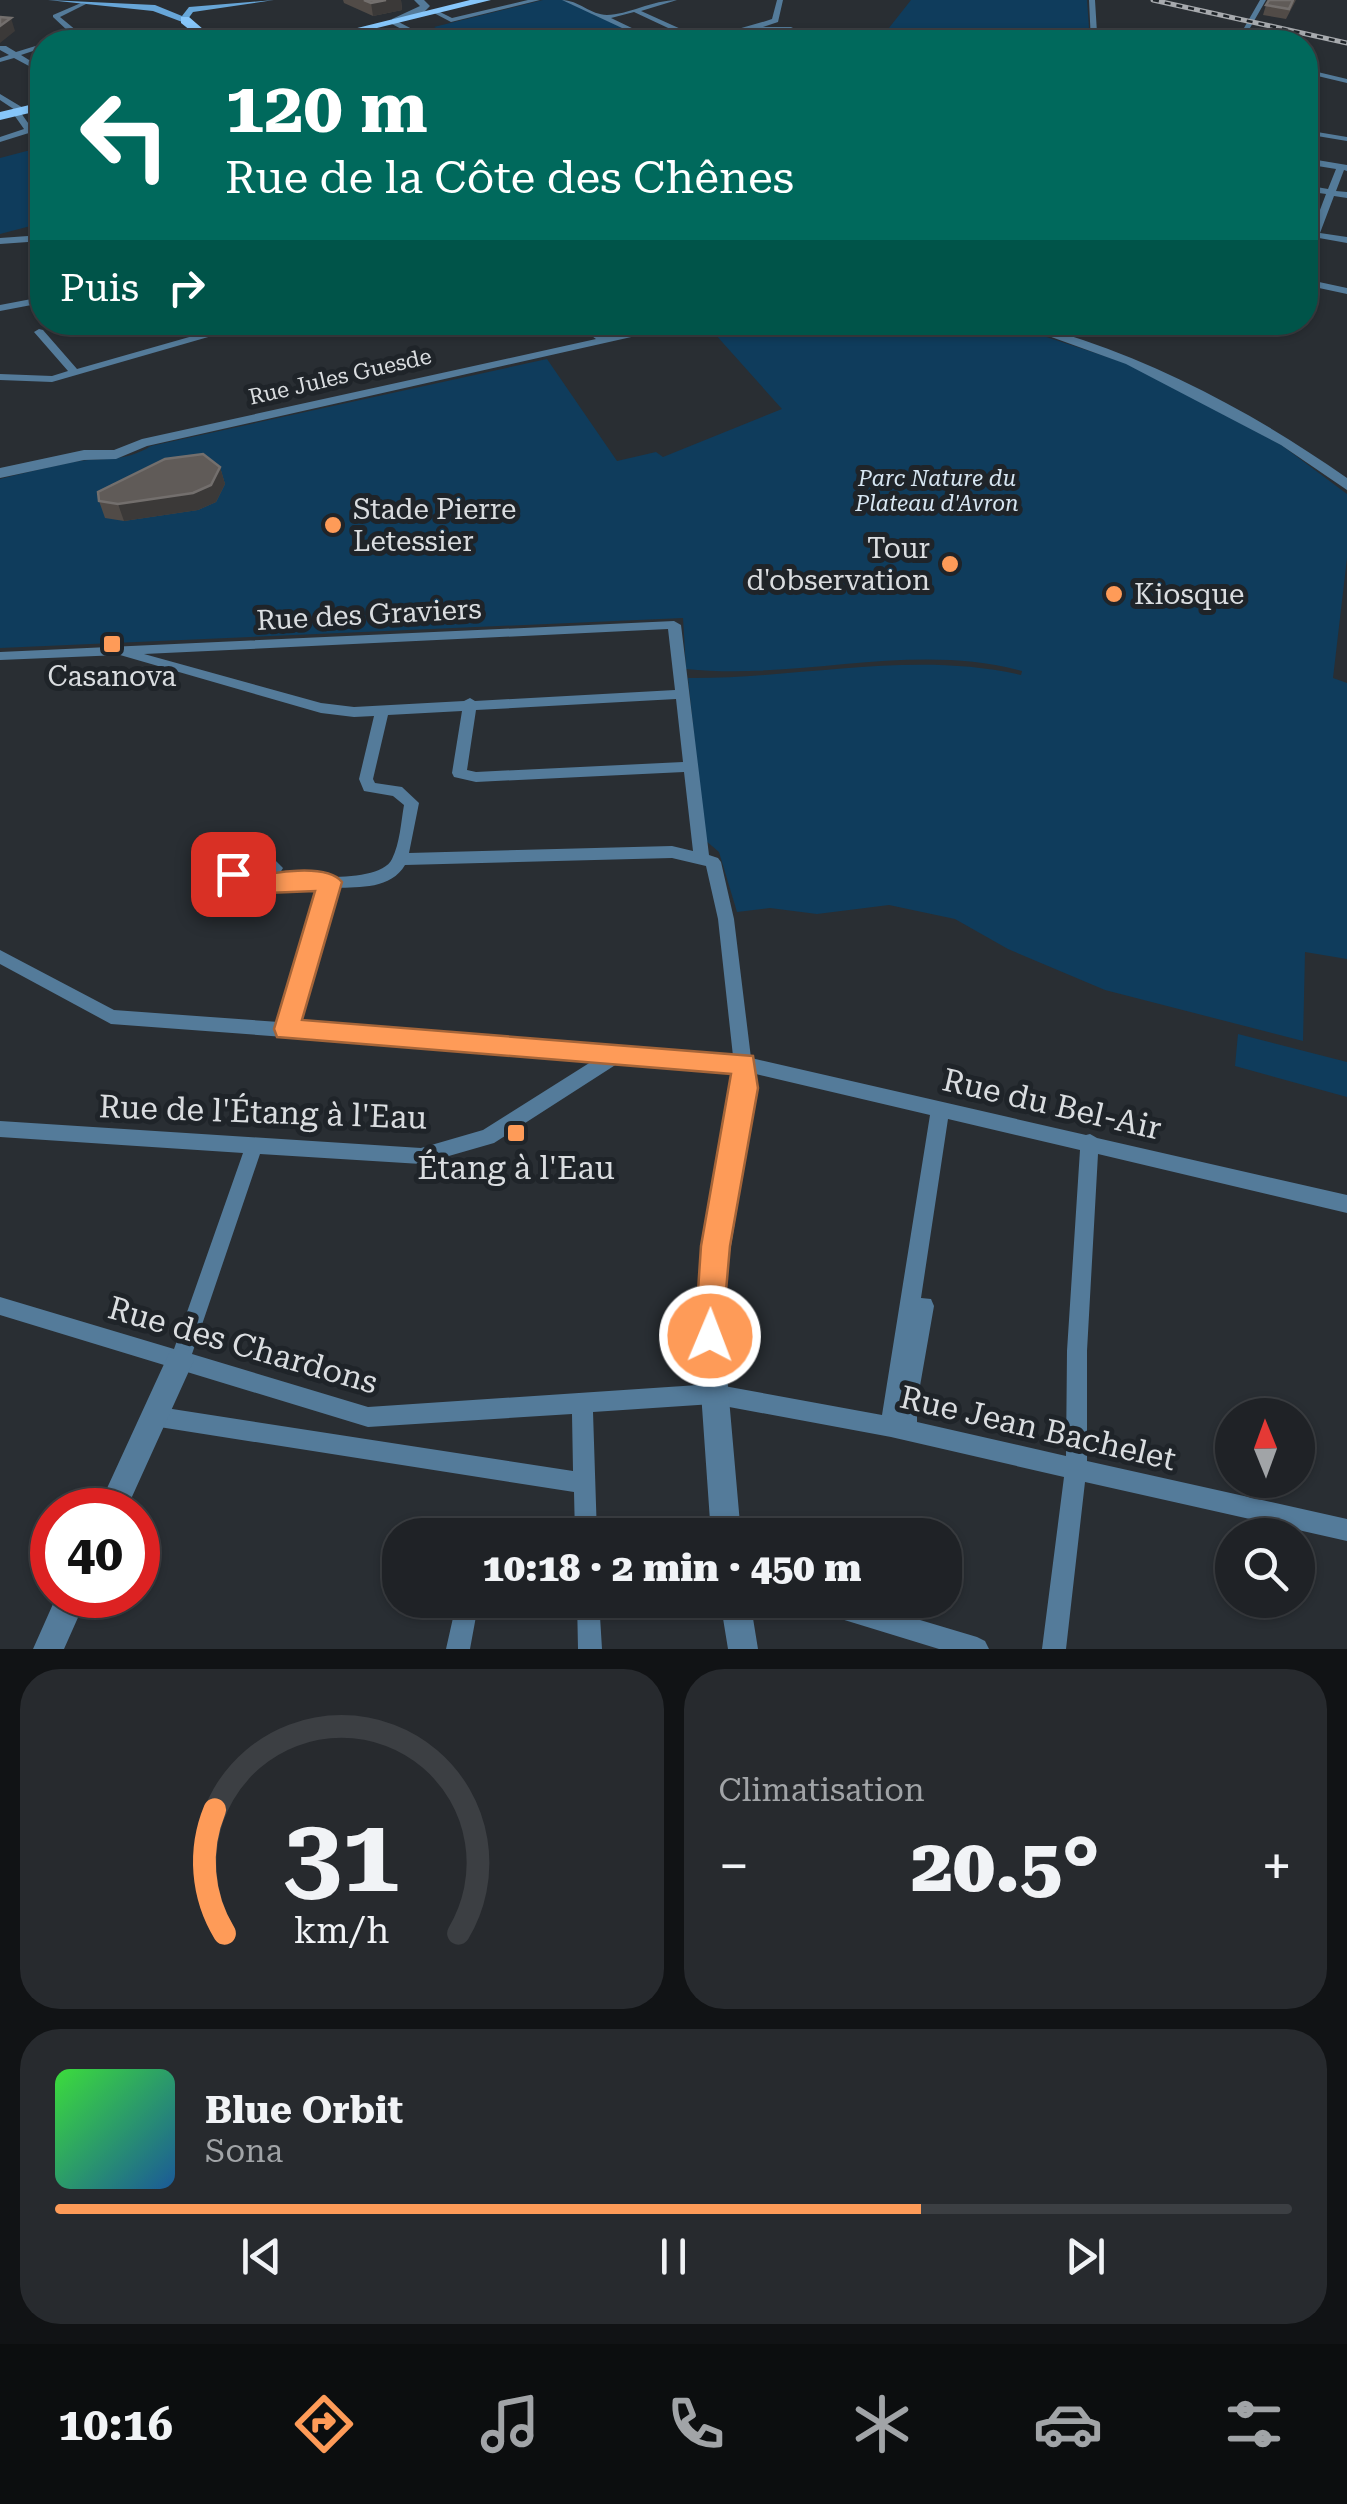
<!DOCTYPE html>
<html lang="fr">
<meta charset="utf-8">
<style>
body{margin:0;font-family:"Roboto Serif",serif;background:#272a2e;color:#f1f3f6;height:100vh;display:flex;flex-direction:column;font-size:38px;white-space:nowrap}
*{box-sizing:border-box;margin:0}
p{font-size:32px;color:#a1a4a7}
.icon{flex:none;width:55px;height:55px;fill:none;stroke:currentColor;stroke-width:2;stroke-linecap:round;stroke-linejoin:round}
.map{position:relative;height:1649px;overflow:hidden}
.details{display:flex;flex-direction:column;gap:20px;padding:20px;background:#111315;flex:1}
.details>*{flex:none}
.top-card{position:absolute;left:30px;top:30px;width:1288px;height:305px;border-radius:40px;box-shadow:0 2px 8px #0004,0 0 0 2px #3c3f43;background:#00695c;color:#fff;overflow:hidden}
.needle{width:65px;rotate:359deg}
.tools{position:absolute;left:1215px;top:1398px;display:grid;gap:20px}
.tools a{display:grid;place-items:center;width:100px;height:100px;border-radius:50%;background:#1f2226;box-shadow:0 2px 8px #0004,0 0 0 2px #3c3f43;font-size:50px}
.speed{position:absolute;left:30px;top:1488px;display:flex;gap:20px;font-size:50px;font-weight:700;text-align:center}
.speed>*{display:grid;place-content:center;width:130px;height:130px;border-radius:50%;background:#1f2226;box-shadow:0 2px 8px #0004,0 0 0 2px #3c3f43;line-height:1}
.speed .limit{border:15px solid #d22;background:#fff;color:#111}
.pin{position:absolute;display:grid;place-items:center;width:85px;height:85px;color:#fff;margin:-42px;border-radius:20px;box-shadow:0 5px 15px #0006}
.me{position:absolute;width:110px;margin:-55px;rotate:1deg;stroke-linejoin:round;filter:drop-shadow(0 0 8px #0008)}
.turn{display:flex;align-items:center;gap:35px;height:210px;padding:0 30px;font-size:45px}
.turn .icon{width:130px;height:130px;stroke-width:2.5}
.turn b{display:block;font-size:70px;line-height:85px}
.then{display:flex;align-items:center;height:95px;padding:0 30px;background:#0003;gap:20px;font-size:38px}
.big{font-size:75px;font-weight:800;line-height:1.1}
.details .tile{flex:1;display:flex;flex-direction:column;justify-content:center;gap:15px;min-width:0;padding:0 35px;border-radius:40px;background:#272a2e}
.details .dial{align-items:center;gap:0}
.dial svg{height:260px;overflow:visible;fill:none;stroke:#3c3f43;stroke-width:7;stroke-linecap:round;text-anchor:middle}
.dial text{fill:#f1f3f6;stroke:none}
.song{display:flex;align-items:center;gap:30px}
.cover{width:120px;height:120px;border-radius:15px;background:linear-gradient(135deg,hsl(120 70% 55%),hsl(210 70% 35%))}
.played{height:10px;border-radius:5px;background:linear-gradient(90deg,#fe9b58 70%,#3c3f43 70%)}
.keys{display:flex;justify-content:space-around;direction:ltr}
.heat{display:flex;justify-content:space-between;align-items:center;font-size:55px;direction:ltr}
.details .tiles{flex:1;display:grid;gap:20px;grid-template-columns:1fr 1fr}
.tile:last-child{grid-column:span 2}
.trip{position:absolute;left:382px;top:1518px;width:580px;height:100px;border-radius:40px;background:#1f2226;box-shadow:0 2px 8px #0004,0 0 0 2px #3c3f43;font-weight:800;line-height:100px;text-align:center}
.tabs{display:flex;height:160px;justify-content:space-around;align-items:center;background:#0c0e0f;color:#a1a4a7}
.tabs .icon{width:70px;height:70px}
.tabs .active{color:#fe9b58}
.tabs b{font-size:45px;color:#f1f3f6}
.map>svg:first-child{display:block}
</style>
<div class="map">
<svg width="1347" height="1649" viewBox="0 0 1347 1649">
<rect width="100%" height="100%" fill="#292e33"/>
<!-- green -->
<path fill="#0f3c5c" d="M543,0H563L655,42H462L434,27Z
M911,0H1087L1090,42H884L885,33Z
M42,147V223L0,234V158Z
M880,322L887,329L926,323H1004L1129,364L1280,444L1347,494V558L1333,678L1347,683V959L1305,952L1303,1041L1105,990L1008,949L955,919L889,905L817,914L770,908L737,912L719,852L705,840L688,678C800,679 912,650 1021,675L1022,671C912,641 800,681 686,669L683,618L0,648V479C24,473 48,467 73,462C102,457 124,463 151,446L547,359L617,461L656,452L663,457L782,409L706,324Z
M1238,1034L1347,1062V1097L1235,1066Z"/>
<g fill="none" stroke-linecap="round" stroke-linejoin="round">
<!-- pedestrian -->
<path stroke="#547b9a" stroke-width="6" d="M107,40L111,42"/>
<!-- minor -->
<path fill="#547b9a" fill-rule="evenodd" d="M528,0H540L451,22L432,12L438,11L452,18Z
M562,0C578,0 591,15 607,15C627,15 653,0 677,0L641,11L703,39L766,21L772,19L777,0H783L778,22L763,27H791L795,29L791,31H762L759,28L707,42H698L634,12L611,18L661,42H652Z
M1089,0H1095L1097,33L1160,42L1097,38V42H1091Z
M1260,0H1266L1242,42H1236Z
M81,3L86,4L60,17L77,31V35L57,42H49L69,32L53,17V15Z
M393,19L433,40L434,42H426L390,23Z
M42,44V48L21,55L42,68V73L14,58L0,62V58L9,55L0,50V46H6L16,52Z
M1305,69L1347,79V83L1305,73Z
M0,94L25,109V113H21L33,130L32,132L0,142V137L24,129L12,112L15,110L0,100Z
M1305,130L1347,137V141L1305,134Z
M1305,158L1347,165V171L1344,170L1336,191L1347,192V198L1334,196L1320,233L1347,237V243L1319,238L1310,261L1305,264V249L1310,236L1305,235V231H1312L1326,194L1305,191V185L1328,189L1336,169L1305,164Z
M42,235V241L0,244V238Z
M1305,279L1347,288V294L1305,285Z
M42,297V303L0,311V305Z
M242,322H260L52,382L0,380V374L52,376L68,371L34,332L39,329L43,330L77,369Z
M674,621L681,625L709,855L718,858L721,862L734,919L751,1058L1086,1135L1090,1134L1097,1138L1347,1195V1213L1098,1154L1087,1351V1461L1347,1519V1541L1085,1482L1066,1649H1042L1064,1477L891,1437L713,1404L593,1412L597,1535H575L574,1492L153,1426L146,1423L143,1416L146,1409L153,1406L573,1471L572,1414L368,1427L0,1315V1297L174,1349L243,1153L0,1137V1121L421,1148L483,1130L594,1060L111,1024L0,964V950L114,1010L279,1022L320,888H267L248,894L231,887L225,874C235,857 245,852 264,852L269,854L283,868L278,876C303,876 380,884 392,859C400,843 401,822 404,805L393,796L364,791L359,779L374,716L354,717L321,713L120,655L0,660V652ZM668,629L675,690L475,701L470,698L464,701L354,707L321,703L144,654ZM676,699L683,762L476,772L467,770L476,710ZM462,711L452,773L454,777L476,782L684,772L693,851L672,846L409,853L419,803L402,787L375,783L373,779L388,715ZM672,858L706,866L718,919L733,1056L296,1024L336,888C360,887 391,889 405,865ZM253,864H260L266,869L262,878L249,882L243,879L241,874L244,868ZM620,1062L743,1071L930,1115L882,1415L713,1384L368,1407L192,1354L260,1154L421,1164L494,1143ZM948,1119L1080,1150L1067,1351L1066,1456L917,1422V1403L934,1306L931,1299L921,1298Z
M457,1600H479L470,1649H446Z
M577,1600H599L602,1649H578Z
M804,1600H853L977,1637L985,1641L989,1649H939L815,1611L807,1608Z"/>
<!-- tertiary -->
<path fill="#547b9a" fill-rule="evenodd" d="M414,0H424L430,6L421,15L392,23V19L420,6Z
M572,322H588L610,336L671,322H698L147,446L116,459L84,460L0,478V468L84,450H114L142,439L596,339Z
M1010,322C1036,322 1058,332 1083,340C1177,372 1266,421 1347,478V490L1281,445L1126,364Z
M743,1054L751,1057L757,1088L721,1307L741,1535H711L695,1307L733,1088L731,1064L735,1057Z
M180,1347L190,1351L194,1360L126,1510H97L170,1351Z
M57,1595H88L64,1649H33Z
M720,1600H750L758,1649H728Z"/>
<!-- secondary -->
<path fill="#67a6d8" fill-rule="evenodd" d="M48,0L155,5L182,16L189,7L274,0L193,12L185,23L153,11Z"/>
<!-- primary -->
<path fill="#86c6fa" fill-rule="evenodd" d="M470,0H491L320,42H301Z
M181,17H189L218,42H205L181,23Z
M42,102V110L0,120V112Z"/>
<defs>
<path id="rail" d="M1153,0L1347,43"/>
</defs>
<!-- rail casing -->
<use href="#rail" stroke="#a7aaae" stroke-width="5"/>
<!-- rail -->
<use href="#rail" stroke="#1f2429" stroke-width="2.5" stroke-dasharray="6" stroke-linecap="butt"/>
</g>
<!-- wall -->
<path fill="#514b47" d="M343,0H401L402,10L373,16L344,3Z
M1296,0L1286,19L1263,15L1266,5Z
M220,467L225,484L216,502L198,510L124,521L105,518L99,501Z"/>
<!-- shaded-wall -->
<path fill="#3b3938" d="M386,0H401L402,10L373,16L371,3Z
M11,18L15,31L0,43V26Z
M220,467L225,484L216,502L198,510L124,521L118,504Z"/>
<!-- building -->
<path fill="#605b58" stroke="#736f6d" stroke-width="2.5" d="M364,0H386L371,3Z
M1269,0H1293L1289,9L1266,5Z
M0,17L11,18L0,26Z
M203,454L220,467L211,485L193,493L118,504L99,501L98,492L165,459Z"/>
<!-- route -->
<path fill="#fe9b58" stroke="#a56539" stroke-width="2.5" d="M233,865L249,879C270,872 327,863 342,882L302,1020L753,1056L758,1088L730,1246L721,1347L710,1351L700,1347L695,1336L701,1246L731,1074L277,1037L274,1029L315,891L240,894L229,890L221,874Z"/>
<!-- markers -->
<g fill="#fe9b58" stroke="#1f2429" stroke-width="4">
<circle cx="333" cy="525" r="10"/>
<circle cx="950" cy="564" r="10"/>
<circle cx="1114" cy="594" r="10"/>
<rect x="102" y="634" width="20" height="20" rx="5"/>
<rect x="506" y="1123" width="20" height="20" rx="5"/>
</g>
<g text-anchor="middle" stroke-width="10" stroke-linejoin="round" paint-order="stroke">
<!-- far-street labels -->
<g font-size="22" fill="#dadde0" stroke="#1f2429">
<text transform="translate(340 376) rotate(-13)" y="8">Rue Jules Guesde</text>
</g>
<!-- far-park labels -->
<g font-size="22" font-style="italic" fill="#d7e6f2" stroke="#1f2429">
<text x="937" y="486">Parc Nature du<tspan x="937" dy="25">Plateau d'Avron</tspan></text>
</g>
<!-- poi labels -->
<g font-size="28" fill="#dadde0" stroke="#1f2429" text-anchor="start">
<text x="353" y="519">Stade Pierre<tspan x="353" dy="32">Letessier</tspan></text>
<text x="930" y="558" text-anchor="end">Tour<tspan x="930" dy="32">d'observation</tspan></text>
<text x="1134" y="604">Kiosque</text>
<text x="112" y="686" text-anchor="middle">Casanova</text>
</g>
<!-- street labels -->
<g font-size="28" fill="#dadde0" stroke="#1f2429">
<text transform="translate(369 614) rotate(-3)" y="10">Rue des Graviers</text>
</g>
<!-- near-street labels -->
<g font-size="32" fill="#dadde0" stroke="#1f2429">
<text transform="translate(1052 1104) rotate(13)" y="11">Rue du Bel-Air</text>
<text transform="translate(263 1112) rotate(2)" y="11">Rue de l'Étang à l'Eau</text>
<text transform="translate(243 1345) rotate(16)" y="11">Rue des Chardons</text>
<text transform="translate(1038 1428) rotate(13)" y="11">Rue Jean Bachelet</text>
</g>
<!-- near-poi labels -->
<g font-size="32" fill="#dadde0" stroke="#1f2429">
<text x="516" y="1179">Étang à l'Eau</text>
</g>
</g>
</svg>
<div class="tools">
<a><svg class="needle" viewBox="-14 -14 28 28"><path d="M0-13l5 13h-10z" fill="#e53935"/><path d="M0 13l5-13h-10z" fill="#a1a4a7"/></svg></a>
<a><svg class="icon" aria-label="search" viewBox="0 0 24 24"><circle cx="10" cy="10" r="6"/><path d="M15 15l6 6"/></svg></a>
</div>
<div class="speed"><div class="limit">40</div></div>
<div class="pin" style="left:233px;top:874px;background:#d93025"><svg class="icon" aria-label="arrive" viewBox="0 0 24 24"><path d="M6 21V4h12l-3 4 3 4H6"/></svg></div>
<svg class="me" style="left:710px;top:1336px" viewBox="-20 -20 40 40"><circle r="17" fill="#fe9b58" stroke="#fff" stroke-width="3"/><path d="M0-11L8 9 0 5-8 9z" fill="#fff"/></svg>
<div class="trip">10:18 · 2 min · 450 m</div>
<div class="top-card">
<div class="turn"><svg class="icon" aria-label="left" viewBox="0 0 24 24"><path d="M17 20v-9H6M10 6l-5 5 5 5"/></svg><div><b>120 m</b>Rue de la Côte des Chênes</div></div>
<div class="then">Puis<svg class="icon" aria-label="right" viewBox="0 0 24 24"><path d="M7 20v-9h11M14 6l5 5-5 5"/></svg></div>
</div>
</div>
<section class="details">
<div class="tiles">
<div class="tile dial"><svg viewBox="0 0 100 80">
<path d="M14 69A42 42 0 1 1 86 69"/>
<path d="M14 69A42 42 0 0 1 11 31" stroke="#fe9b58"/>
<text x="50" y="56" font-size="32" font-weight="700">31</text>
<text x="50" y="72" font-size="11">km/h</text>
</svg></div>
<div class="tile"><p>Climatisation</p>
<div class="heat"><a>−</a><b class="big">20.5°</b><a>+</a></div>
</div>
<div class="tile">
<div class="song"><i class="cover"></i><div><b>Blue Orbit</b><p>Sona</p></div></div>
<div class="played"></div>
<div class="keys"><svg class="icon" aria-label="previous" viewBox="0 0 24 24"><path d="M18 5L8 12l10 7zM5 5v14"/></svg><svg class="icon" aria-label="pause" viewBox="0 0 24 24"><path d="M8 5v14M16 5v14"/></svg><svg class="icon" aria-label="next" viewBox="0 0 24 24"><path d="M6 5l10 7-10 7zM19 5v14"/></svg></div>
</div>
</div>
</section>
<nav class="tabs">
<b>10:16</b>
<svg class="icon active" aria-label="directions" viewBox="0 0 24 24"><path d="M12 3l9 9-9 9-9-9zM9 14v-3h6M13 9l2 2-2 2"/></svg>
<svg class="icon" aria-label="music" viewBox="0 0 24 24"><path d="M9 18V5l10-2v13"/><circle cx="6" cy="18" r="3"/><circle cx="16" cy="16" r="3"/></svg>
<svg class="icon" aria-label="phone" viewBox="0 0 24 24"><path d="M5 4h4l2 5-3 2q2 4 5 5l2-3 5 2v4C11 20 4 13 5 4z"/></svg>
<svg class="icon" aria-label="climate" viewBox="0 0 24 24"><path d="M12 3v18M4 7l16 10M4 17L20 7"/></svg>
<svg class="icon" aria-label="car" viewBox="0 0 24 24"><path d="M5 17H2v-5l4-1 3-4h7l3 4 3 1v5h-3M9 17h6M6 11h13"/><circle cx="7" cy="17" r="2"/><circle cx="17" cy="17" r="2"/></svg>
<svg class="icon" aria-label="filters" viewBox="0 0 24 24"><path d="M4 7h16M4 17h16"/><circle cx="9" cy="7" r="2"/><circle cx="15" cy="17" r="2"/></svg>
</nav>
